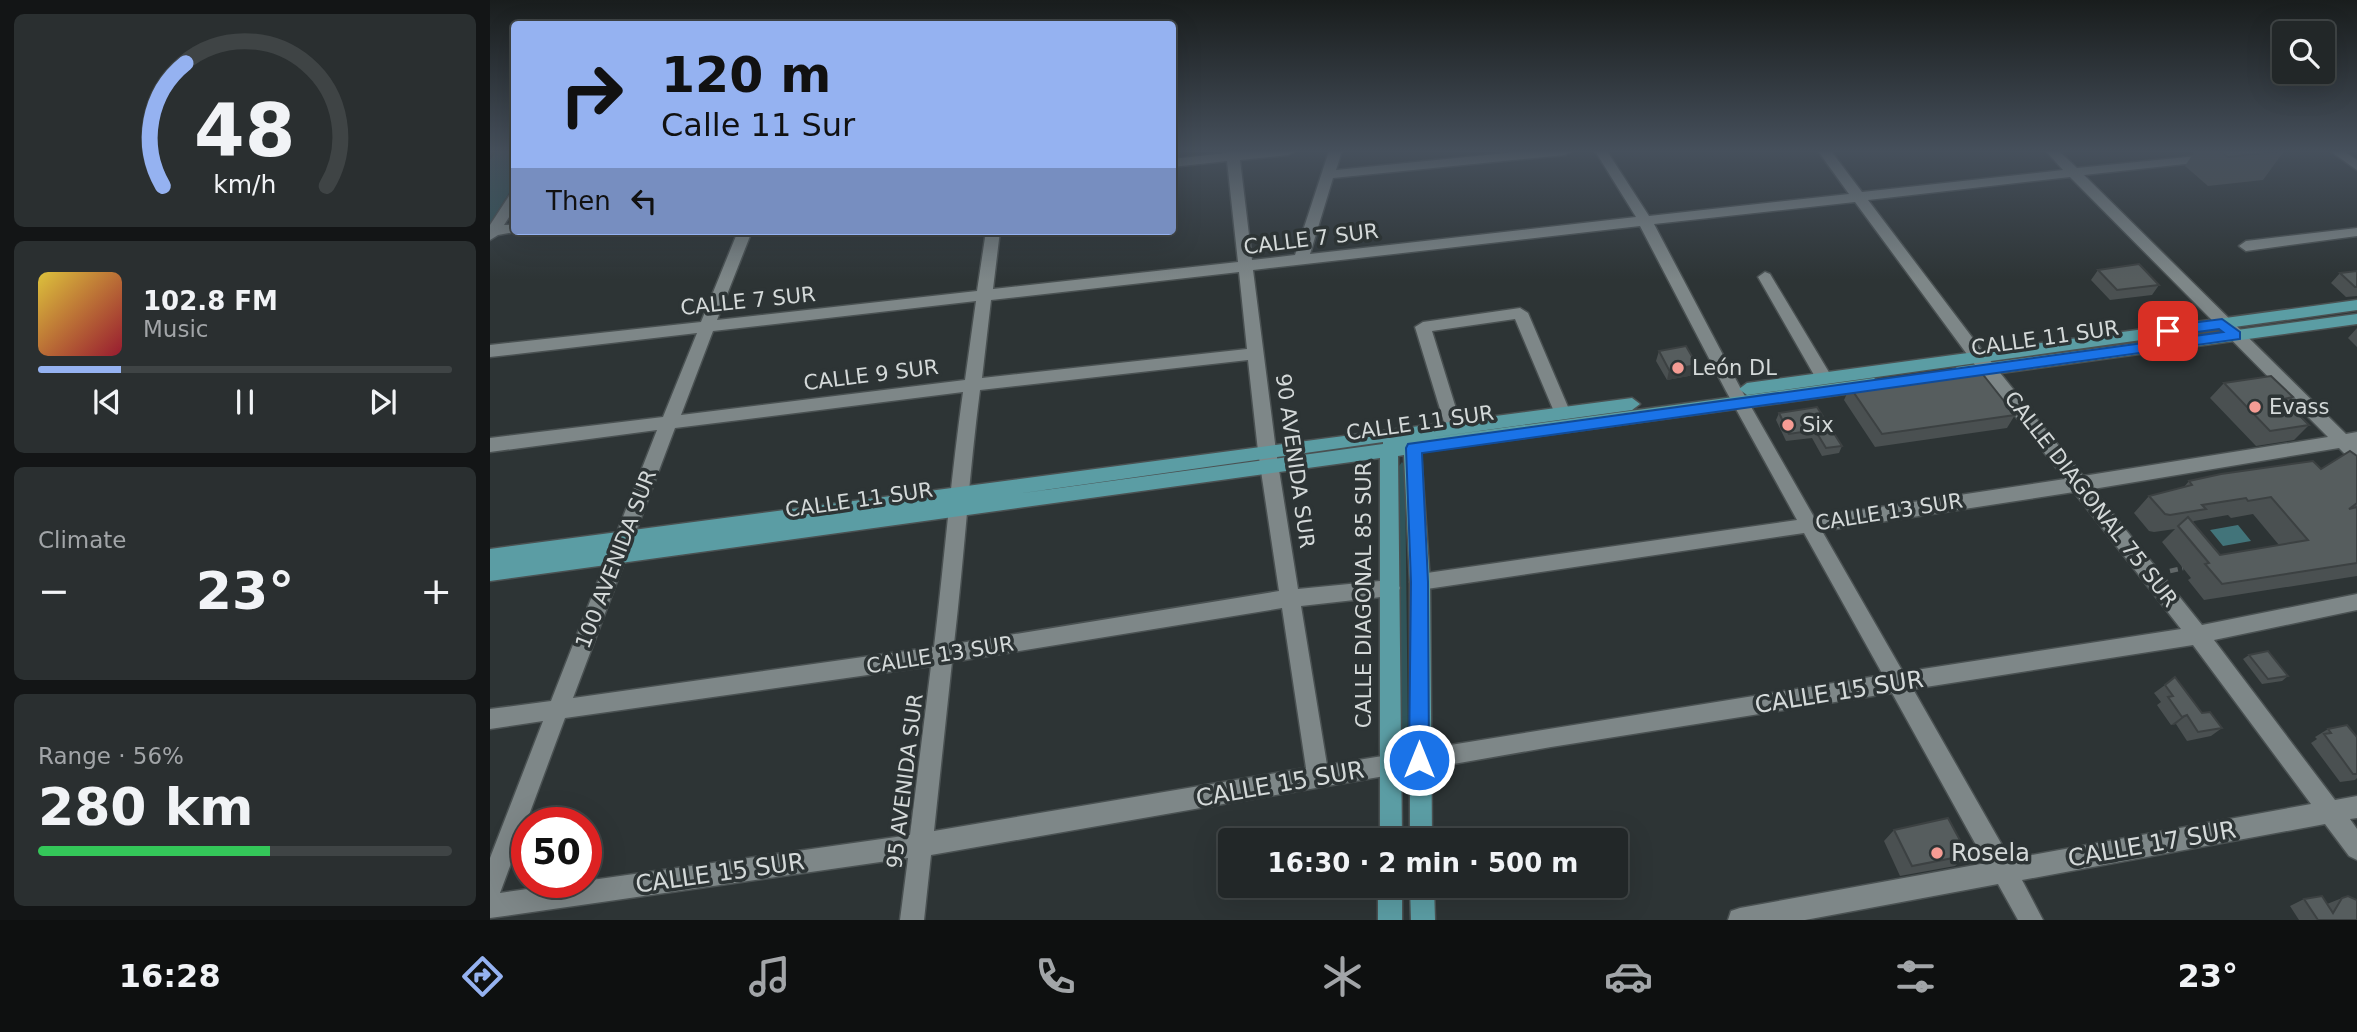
<!DOCTYPE html>
<meta charset="utf-8">
<style>
body{margin:0;font-family:"DejaVu Sans",sans-serif;background:#2a2f30;color:#f1f3f6;height:100vh;display:flex;flex-direction:column;font-size:26px;white-space:nowrap}
*{box-sizing:border-box;margin:0}
p{font-size:23px;color:#a2a5a8}
.icon{flex:none;width:38px;height:38px;fill:none;stroke:currentColor;stroke-width:2;stroke-linecap:round;stroke-linejoin:round}
.map{position:relative;flex:1;overflow:hidden}
.details{display:flex;flex-direction:column;gap:14px;padding:14px;background:#131516;width:490px}
.details>*{flex:none}
.top-card{position:absolute;left:21px;top:21px;width:665px;height:214px;border-radius:7px;box-shadow:0 7px 28px #0002,0 0 0 2px #3f4445;background:#95b2f1;color:#111;overflow:hidden}
.tools{position:absolute;left:1782px;top:21px;display:grid;gap:14px}
.tools a{display:grid;place-items:center;width:63px;height:63px;border-radius:7px;background:#222728;box-shadow:0 7px 28px #0002,0 0 0 2px #3f4445;font-size:35px}
.speed{position:absolute;left:21px;top:807px;display:flex;gap:14px;font-size:35px;font-weight:700;text-align:center}
.speed>*{display:grid;place-content:center;width:91px;height:91px;border-radius:50%;background:#222728;box-shadow:0 7px 28px #0002,0 0 0 2px #3f4445;line-height:1}
.speed .limit{border:10px solid #d22;background:#fff;color:#111}
.pin{position:absolute;display:grid;place-items:center;width:60px;height:60px;color:#fff;margin:-30px;border-radius:14px;box-shadow:0 4px 10px #0006}
.me{position:absolute;width:77px;margin:-38px;rotate:0deg;stroke-linejoin:round;filter:drop-shadow(0 0 5px #0008)}
.turn{display:flex;align-items:center;gap:24px;height:147px;padding:0 35px;font-size:32px}
.turn .icon{width:91px;height:91px;stroke-width:2.5}
.turn b{display:block;font-size:49px;line-height:60px}
.then{display:flex;align-items:center;height:66px;padding:0 35px;background:#0003;gap:14px;font-size:26px}
.big{font-size:52px;font-weight:700;line-height:1.1}
.details .tile{flex:1;display:flex;flex-direction:column;justify-content:center;gap:10px;min-width:0;padding:0 24px;border-radius:10px;background:#2a2f30}
.details .dial{align-items:center;gap:0}
.dial svg{height:182px;overflow:visible;fill:none;stroke:#3f4445;stroke-width:7;stroke-linecap:round;text-anchor:middle}
.dial text{fill:#f1f3f6;stroke:none}
.song{display:flex;align-items:center;gap:21px}
.cover{width:84px;height:84px;border-radius:10px;background:linear-gradient(135deg,hsl(50 70% 55%),hsl(350 70% 35%))}
.played{height:7px;border-radius:4px;background:linear-gradient(90deg,#95b2f1 20%,#3f4445 20%)}
.keys{display:flex;justify-content:space-around;direction:ltr}
.heat{display:flex;justify-content:space-between;align-items:center;font-size:38px;direction:ltr}
.charge{height:10px;border-radius:5px;background:linear-gradient(90deg,#34c759 56%,#3f4445 0)}
.trip{position:absolute;left:728px;top:828px;width:410px;height:70px;border-radius:7px;background:#222728;box-shadow:0 7px 28px #0002,0 0 0 2px #3f4445;font-weight:700;line-height:70px;text-align:center}
.tab-bar{display:flex;height:112px;justify-content:space-around;align-items:center;background:#0e1010;color:#a2a5a8}
.tab-bar .icon{width:49px;height:49px}
.tab-bar .active{color:#95b2f1}
.tab-bar b{font-size:32px;color:#f1f3f6}
main{display:flex;flex:1;min-height:0}
.map>svg:first-child{display:block}
</style>
<main>
<section class="details">
<div class="tile dial"><svg viewBox="0 0 100 80">
<path d="M14 69A42 42 0 1 1 86 69"/>
<path d="M14 69A42 42 0 0 1 24 15" stroke="#95b2f1"/>
<text x="50" y="56" font-size="32" font-weight="700">48</text>
<text x="50" y="72" font-size="11">km/h</text>
</svg></div>
<div class="tile">
<div class="song"><i class="cover"></i><div><b>102.8 FM</b><p>Music</p></div></div>
<div class="played"></div>
<div class="keys"><svg class="icon" aria-label="previous" viewBox="0 0 24 24"><path d="M18 5L8 12l10 7zM5 5v14"/></svg><svg class="icon" aria-label="pause" viewBox="0 0 24 24"><path d="M8 5v14M16 5v14"/></svg><svg class="icon" aria-label="next" viewBox="0 0 24 24"><path d="M6 5l10 7-10 7zM19 5v14"/></svg></div>
</div>
<div class="tile"><p>Climate</p>
<div class="heat"><a>−</a><b class="big">23°</b><a>+</a></div>
</div>
<div class="tile"><p>Range · 56%</p><b class="big">280 km</b><div class="charge"></div></div>
</section>
<div class="map">
<svg width="1867" height="920" viewBox="0 0 1867 920">
<rect width="100%" height="100%" fill="#2d3435"/>
<!-- green -->
<path fill="#305459" d="M0,151H24V185L0,223V160L6,152Z
M1722,330L1727,331L1508,360L1511,358Z
M912,462L915,466L918,740L911,743L909,466Z"/>
<!-- water -->
<path fill="#42747a" d="M1748,525L1761,541L1733,546L1720,530Z"/>
<g fill="none" stroke-linecap="round" stroke-linejoin="round">
<defs>
<path id="minor" d="M736,151H805L798,155L750,160L762,260L805,255L839,151H852L846,170L1037,151H1082L1075,155L843,178L820,254L1146,217L1105,151H1117L1159,216L1359,194L1328,151H1341L1372,192L1573,170L1556,151H1569L1587,168L1727,154L1729,157L1722,161L1594,175L1856,434L1867,432V462L1861,460L1849,448L1603,489L1712,625L1867,594V610L1724,640L1845,800L1867,796V818L1860,819L1867,829V860L1859,856L1835,824L1532,880L1553,920H1528L1508,884L1315,920H1238L1241,911L1250,908L1496,863L1402,693L1061,747L441,855L434,920H410L418,858L0,918V858L53,721L0,729V709L61,701L167,430L0,452V438L173,417L207,333L0,357V345L211,322L248,231H262L227,320L487,291L496,231H510L503,289L748,262L737,161L682,167V159L736,153ZM1580,177L1838,437L1593,476L1494,353L1378,200ZM1365,202L1482,361L1575,479L1324,517L1252,391L1164,224ZM1150,226L1236,391L1307,520L930,574L923,576L920,582L923,588L930,590L1314,533L1393,675L837,765L811,606L900,596L907,594L910,588L907,582L900,580L808,589L786,451L763,270ZM749,272L757,349L492,378L501,300ZM486,301L475,380L191,415L223,331ZM758,360L768,451L789,591L464,644C474,559 479,475 490,390ZM473,392C461,477 454,562 444,647L83,698L185,428ZM1584,492L1691,629L1413,672L1332,531ZM792,608L816,768L444,831L462,662ZM1703,645L1821,804L1520,859L1423,689ZM441,666L420,835L10,893L75,718Z
M1840,151H1854L1867,160V170Z
M24,195V209L14,225H24V231H30L8,235L0,240V225L19,196Z
M1867,228V236L1756,251L1749,246L1756,241Z
M1275,272L1280,274L1340,374L1342,378L1340,382H1328L1268,277Z
M1030,308L1038,313L1081,414L1079,418H1067L1065,414L1025,319L942,331L972,428L969,432H957L925,327L933,322Z"/>
<path id="major" d="M1867,300V310L1257,395L1249,389L1257,383Z
M1867,314V324L1467,379L1459,373L1467,367Z
M1384,378L1392,384L1384,390L931,452L940,582L942,840H920V582L914,455L908,456L912,840H890V458L0,581V565L71,555L0,565V549L1142,398L1150,404L1142,410L931,439ZM893,442V444L526,494Z
M888,886H912V920H888Z
M920,886H944L945,920H921Z"/>
</defs>
<!-- minor casing -->
<use href="#minor" stroke="#4a5152" stroke-width="3"/>
<!-- major casing -->
<use href="#major" stroke="#4a5152" stroke-width="3"/>
<!-- path -->
<path stroke="#616768" stroke-width="4.5" stroke-dasharray="8 4.5" stroke-linecap="butt" d="M1680,571L1693,568"/>
<!-- minor -->
<use href="#minor" fill="#7e8788" fill-rule="evenodd"/>
<!-- major -->
<use href="#major" fill="#5b9da4" fill-rule="evenodd"/>
</g>
<!-- wall -->
<path fill="#4a5051" fill-rule="evenodd" d="M1705,151H1794L1773,180L1718,186L1695,166Z
M1608,270L1669,285L1662,295L1620,300L1601,280Z
M1867,271V296L1856,297L1841,283L1850,273Z
M1867,328V347L1858,338Z
M1169,351L1204,375L1177,380L1166,361Z
M1734,383L1803,397L1798,403L1819,425L1804,440L1766,446L1720,398Z
M1360,387L1525,415L1517,428L1385,447L1354,400Z
M1327,407L1352,446L1349,453L1332,456L1322,438L1296,441L1286,420L1289,413Z
M1867,456V576L1714,600L1698,580L1701,578L1672,542L1685,529L1664,532L1659,531L1644,513L1659,496L1694,487L1699,481L1831,469ZM1763,514L1789,545L1730,555L1703,522L1704,521L1738,515L1741,518Z
M1759,655L1798,676L1792,681L1772,684L1753,659Z
M1675,685L1712,713L1732,728L1721,736L1697,741L1686,724L1681,725L1667,705L1671,702L1664,693Z
M1838,729L1867,737V778L1865,780L1850,782L1821,743L1827,739L1825,737Z
M1404,830L1478,855L1465,866L1410,876L1394,841Z
M1852,898L1867,920H1809L1800,906L1814,899L1837,904Z"/>
<!-- shaded-wall -->
<path fill="#3c4142" d="M1207,365L1204,375L1177,380L1179,370Z
M1697,715L1686,724L1681,725L1692,717Z"/>
<!-- building -->
<path fill="#565d5e" stroke="#3c4142" stroke-width="2" d="M1730,151H1793L1738,157Z
M1649,264L1669,285L1627,290L1608,270Z
M1867,271V287H1865L1850,273Z
M1196,346L1207,365L1179,370L1169,351Z
M1487,367L1525,415L1392,434L1360,387Z
M1781,376L1803,397L1793,399L1819,425L1780,431L1734,383Z
M1327,407L1352,446L1336,448L1325,430L1299,434L1289,413Z
M1860,451L1867,456V503L1859,509L1867,507V563L1732,584L1715,564L1719,563L1688,526L1698,517L1730,555L1818,540L1781,497L1758,501L1756,498L1712,505L1716,509L1680,515L1675,514L1659,496L1702,485L1699,481L1731,474L1823,461L1831,469Z
M1778,651L1798,676L1778,679L1759,655Z
M1685,677L1712,713L1720,712L1732,728L1708,732L1697,715L1692,717L1678,697L1683,696L1675,685Z
M1857,725L1867,737V774H1863L1834,734L1841,733L1838,729Z
M1458,818L1478,855L1422,866L1404,830Z
M1832,896L1843,913L1852,898L1858,896L1867,900V920H1828L1814,899Z"/>
<!-- sky -->
<linearGradient id="sky" x2="0" y2="1"><stop stop-color="#191d1d"/><stop offset="0.54" stop-color="#46505c"/><stop offset="1" stop-color="#46505c" stop-opacity="0"/></linearGradient>
<rect width="1867" height="280" fill="url(#sky)"/>
<!-- route -->
<path fill="#1a73e8" stroke="#114b97" stroke-width="2" d="M1732,319L1750,332V339L932,453L938,582L939,760L936,767L929,769L922,767L919,760L921,582L916,448L918,444L1733,332L1729,329L1678,336L1671,331L1678,326Z"/>
<!-- markers -->
<g fill="#f59c94" stroke="#2d3435" stroke-width="2.5">
<circle cx="1188" cy="368" r="7"/>
<circle cx="1765" cy="407" r="7"/>
<circle cx="1298" cy="425" r="7"/>
<circle cx="1447" cy="853" r="7"/>
</g>
<g text-anchor="middle" stroke-width="7" stroke-linejoin="round" paint-order="stroke">
<!-- street labels -->
<g font-size="21" fill="#d4d9d9" stroke="#2d3435">
<text transform="translate(821 239) rotate(-7)" y="7">CALLE 7 SUR</text>
<text transform="translate(258 301) rotate(-6)" y="7">CALLE 7 SUR</text>
<text transform="translate(1555 338) rotate(-8)" y="7">CALLE 11 SUR</text>
<text transform="translate(381 375) rotate(-7)" y="7">CALLE 9 SUR</text>
<text transform="translate(930 423) rotate(-8)" y="7">CALLE 11 SUR</text>
<text transform="translate(805 461) rotate(82)" y="7">90 AVENIDA SUR</text>
<text transform="translate(1601 499) rotate(52)" y="7">CALLE DIAGONAL 75 SUR</text>
<text transform="translate(369 500) rotate(-8)" y="7">CALLE 11 SUR</text>
<text transform="translate(1399 512) rotate(-9)" y="7">CALLE 13 SUR</text>
<text transform="translate(126 559) rotate(-69)" y="7">100 AVENIDA SUR</text>
<text transform="translate(874 595) rotate(-90)" y="7">CALLE DIAGONAL 85 SUR</text>
<text transform="translate(450 655) rotate(-9)" y="7">CALLE 13 SUR</text>
<text transform="translate(415 781) rotate(-83)" y="7">95 AVENIDA SUR</text>
</g>
<!-- poi labels -->
<g font-size="21" fill="#d4d9d9" stroke="#2d3435" text-anchor="start">
<text x="1202" y="375">León DL</text>
<text x="1779" y="414">Evass</text>
<text x="1312" y="432">Six</text>
</g>
<!-- near-street labels -->
<g font-size="24" fill="#d4d9d9" stroke="#2d3435">
<text transform="translate(1349 692) rotate(-9)" y="8">CALLE 15 SUR</text>
<text transform="translate(790 784) rotate(-10)" y="8">CALLE 15 SUR</text>
<text transform="translate(1662 844) rotate(-10)" y="8">CALLE 17 SUR</text>
<text transform="translate(230 873) rotate(-8)" y="8">CALLE 15 SUR</text>
</g>
<!-- near-poi labels -->
<g font-size="24" fill="#d4d9d9" stroke="#2d3435" text-anchor="start">
<text x="1461" y="861">Rosela</text>
</g>
</g>
</svg>
<div class="tools">
<a><svg class="icon" aria-label="search" viewBox="0 0 24 24"><circle cx="10" cy="10" r="6"/><path d="M15 15l6 6"/></svg></a>
</div>
<div class="speed"><div class="limit">50</div></div>
<div class="pin" style="left:1678px;top:331px;background:#d93025"><svg class="icon" aria-label="arrive" viewBox="0 0 24 24"><path d="M6 21V4h12l-3 4 3 4H6"/></svg></div>
<svg class="me" style="left:929px;top:760px" viewBox="-20 -20 40 40"><circle r="17" fill="#1a73e8" stroke="#fff" stroke-width="3"/><path d="M0-11L8 9 0 5-8 9z" fill="#fff"/></svg>
<div class="trip">16:30 · 2 min · 500 m</div>
<div class="top-card">
<div class="turn"><svg class="icon" aria-label="right" viewBox="0 0 24 24"><path d="M7 20v-9h11M14 6l5 5-5 5"/></svg><div><b>120 m</b>Calle 11 Sur</div></div>
<div class="then">Then<svg class="icon" aria-label="left" viewBox="0 0 24 24"><path d="M17 20v-9H6M10 6l-5 5 5 5"/></svg></div>
</div>
</div>
</main>
<nav class="tab-bar">
<b>16:28</b>
<svg class="icon active" aria-label="directions" viewBox="0 0 24 24"><path d="M12 3l9 9-9 9-9-9zM9 14v-3h6M13 9l2 2-2 2"/></svg>
<svg class="icon" aria-label="music" viewBox="0 0 24 24"><path d="M9 18V5l10-2v13"/><circle cx="6" cy="18" r="3"/><circle cx="16" cy="16" r="3"/></svg>
<svg class="icon" aria-label="phone" viewBox="0 0 24 24"><path d="M5 4h4l2 5-3 2q2 4 5 5l2-3 5 2v4C11 20 4 13 5 4z"/></svg>
<svg class="icon" aria-label="climate" viewBox="0 0 24 24"><path d="M12 3v18M4 7l16 10M4 17L20 7"/></svg>
<svg class="icon" aria-label="car" viewBox="0 0 24 24"><path d="M5 17H2v-5l4-1 3-4h7l3 4 3 1v5h-3M9 17h6M6 11h13"/><circle cx="7" cy="17" r="2"/><circle cx="17" cy="17" r="2"/></svg>
<svg class="icon" aria-label="filters" viewBox="0 0 24 24"><path d="M4 7h16M4 17h16"/><circle cx="9" cy="7" r="2"/><circle cx="15" cy="17" r="2"/></svg>
<b>23°</b>
</nav>
